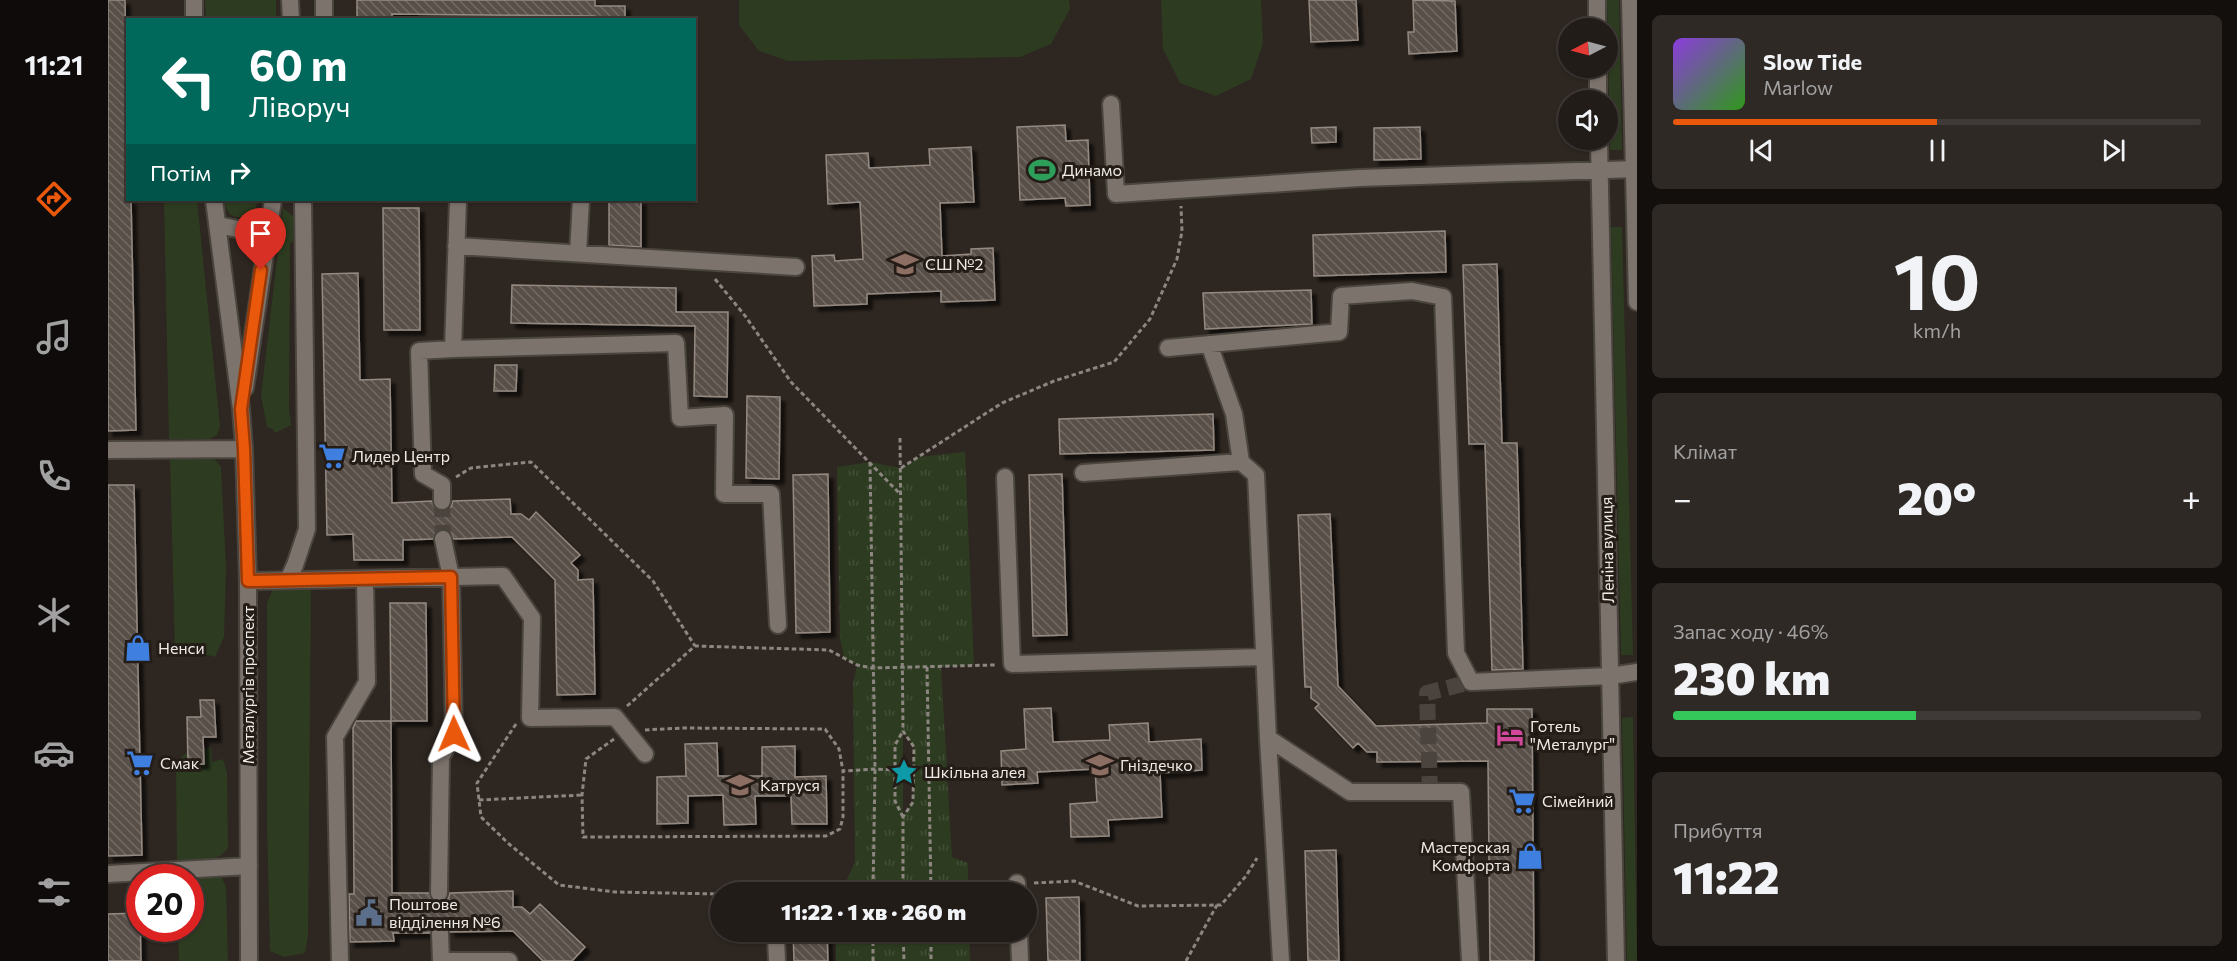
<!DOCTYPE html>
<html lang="uk">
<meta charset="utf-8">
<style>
body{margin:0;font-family:Commissioner,sans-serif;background:#2e2925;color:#f1f3f6;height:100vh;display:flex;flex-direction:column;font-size:22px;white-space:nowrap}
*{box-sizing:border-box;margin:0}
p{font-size:20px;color:#a2a1a2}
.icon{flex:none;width:33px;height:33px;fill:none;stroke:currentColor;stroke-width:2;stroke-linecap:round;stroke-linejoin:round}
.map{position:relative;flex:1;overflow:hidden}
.side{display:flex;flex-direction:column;gap:15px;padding:15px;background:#130f0d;width:600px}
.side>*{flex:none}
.hud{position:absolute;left:18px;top:18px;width:570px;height:183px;border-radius:0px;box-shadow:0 2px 4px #0004,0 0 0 2px #3f3a37;background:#00695c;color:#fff;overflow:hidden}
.needle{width:39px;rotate:264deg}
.tools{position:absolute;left:1450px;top:18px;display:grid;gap:12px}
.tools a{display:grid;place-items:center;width:60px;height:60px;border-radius:50%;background:#221c18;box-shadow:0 2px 4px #0004,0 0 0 2px #3f3a37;font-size:30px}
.speed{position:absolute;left:18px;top:864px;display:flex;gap:12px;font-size:30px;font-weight:700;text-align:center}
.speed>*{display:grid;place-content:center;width:78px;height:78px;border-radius:50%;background:#221c18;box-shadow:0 2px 4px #0004,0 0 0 2px #3f3a37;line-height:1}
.speed .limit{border:9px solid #d22;background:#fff;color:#111}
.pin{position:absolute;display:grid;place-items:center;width:51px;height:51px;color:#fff;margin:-62px -26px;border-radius:50% 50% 50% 0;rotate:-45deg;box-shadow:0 0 6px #0007}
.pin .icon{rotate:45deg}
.me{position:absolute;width:66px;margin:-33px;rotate:359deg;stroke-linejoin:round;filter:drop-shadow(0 0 4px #0008)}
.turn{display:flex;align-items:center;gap:21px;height:126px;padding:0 24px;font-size:27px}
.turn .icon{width:78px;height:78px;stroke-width:2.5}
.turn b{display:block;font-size:42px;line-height:51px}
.then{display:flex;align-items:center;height:57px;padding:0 24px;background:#0003;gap:12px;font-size:22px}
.big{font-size:45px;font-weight:800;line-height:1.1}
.side .tile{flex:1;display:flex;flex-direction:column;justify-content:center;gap:9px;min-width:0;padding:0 21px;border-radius:9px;background:#2e2925}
.side .dial{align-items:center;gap:0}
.dial b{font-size:78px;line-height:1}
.song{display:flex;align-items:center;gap:18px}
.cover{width:72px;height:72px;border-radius:9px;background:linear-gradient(135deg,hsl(270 70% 55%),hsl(110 70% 35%))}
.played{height:6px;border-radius:3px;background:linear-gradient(90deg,#ea580c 50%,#3f3a37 50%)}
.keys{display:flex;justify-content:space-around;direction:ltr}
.heat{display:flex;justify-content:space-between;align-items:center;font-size:33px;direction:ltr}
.charge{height:9px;border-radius:4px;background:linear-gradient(90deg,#34c759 46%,#3f3a37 0)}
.trip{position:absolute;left:602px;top:882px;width:327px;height:60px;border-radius:30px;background:#221c18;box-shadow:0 2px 4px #0004,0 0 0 2px #3f3a37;font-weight:800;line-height:60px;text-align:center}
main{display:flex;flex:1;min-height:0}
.menu{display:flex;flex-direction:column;width:108px;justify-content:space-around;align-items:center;background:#0e0b0a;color:#a2a1a2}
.menu .icon{width:42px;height:42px}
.menu .selected{color:#ea580c}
.menu b{font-size:27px;color:#f1f3f6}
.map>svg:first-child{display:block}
</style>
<main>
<nav class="menu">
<b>11:21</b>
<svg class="icon selected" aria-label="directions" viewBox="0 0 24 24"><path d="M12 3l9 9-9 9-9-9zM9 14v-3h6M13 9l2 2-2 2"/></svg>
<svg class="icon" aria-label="music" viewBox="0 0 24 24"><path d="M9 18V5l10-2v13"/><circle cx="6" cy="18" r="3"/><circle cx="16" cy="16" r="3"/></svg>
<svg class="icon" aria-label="phone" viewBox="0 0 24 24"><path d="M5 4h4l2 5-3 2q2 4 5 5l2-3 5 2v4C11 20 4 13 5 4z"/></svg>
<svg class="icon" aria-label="climate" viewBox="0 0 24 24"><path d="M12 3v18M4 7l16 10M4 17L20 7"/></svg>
<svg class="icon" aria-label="car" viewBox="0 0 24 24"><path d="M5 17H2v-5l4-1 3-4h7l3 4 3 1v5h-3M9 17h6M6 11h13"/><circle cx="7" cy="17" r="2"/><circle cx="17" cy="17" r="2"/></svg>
<svg class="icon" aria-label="filters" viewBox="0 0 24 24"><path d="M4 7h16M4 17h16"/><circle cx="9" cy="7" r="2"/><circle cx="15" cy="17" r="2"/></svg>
</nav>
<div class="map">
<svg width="1529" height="961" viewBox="0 0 1529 961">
<defs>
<pattern id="park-tufts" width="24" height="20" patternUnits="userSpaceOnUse" patternTransform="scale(1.5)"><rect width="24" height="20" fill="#2d3c20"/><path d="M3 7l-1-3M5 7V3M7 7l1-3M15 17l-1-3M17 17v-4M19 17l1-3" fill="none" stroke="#424f36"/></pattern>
<pattern id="building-back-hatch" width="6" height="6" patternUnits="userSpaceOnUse" patternTransform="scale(1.5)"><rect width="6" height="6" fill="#595049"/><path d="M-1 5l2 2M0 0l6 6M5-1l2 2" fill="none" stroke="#716963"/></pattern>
<filter id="shadow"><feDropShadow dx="5" dy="5" stdDeviation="1.5" flood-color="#0009"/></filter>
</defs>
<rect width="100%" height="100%" fill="#2e2620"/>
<!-- green -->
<path fill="#2d3c20" d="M97,0H168V19H98Z
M631,0H961L962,9L943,44L912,57L680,61L651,51L631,25Z
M1053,0H1153L1155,43L1143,79L1108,96L1072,83L1055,49Z
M1499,0H1511L1514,150H1502Z
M56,200H89L112,426L109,435L101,439H61Z
M116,200H150L147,210C132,221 119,220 116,200Z
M175,208L185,216V242L182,243L181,408L183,425L167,433L165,429L159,427L153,396Z
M1503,227H1514L1525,655H1513Z
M104,456L113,467L118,568L116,637L107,657C94,652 81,655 67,652L62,457Z
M203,586L200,935L197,953L176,957L162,951L159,822V603L165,589Z
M1525,717L1529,961H1519L1514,718Z
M103,746L104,762L115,759L119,773L120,848C109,864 87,860 69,861L68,762L80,751L95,750Z
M96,876L114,878L118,887L120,961H71L70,929L82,928V878Z"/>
<!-- park -->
<path fill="url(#park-tufts)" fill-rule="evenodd" d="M857,452L866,665L833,667L844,857L860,863V892H733L747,862L745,684L749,665L736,657L732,639L729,467L762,462L793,468L811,457ZM795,732L806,747L805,802L795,815Z
M728,932H861L862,961H728Z"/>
<!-- building -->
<path fill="url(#building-back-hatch)" stroke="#948a82" stroke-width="1.5" filter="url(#shadow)" d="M0,0H17L20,200H23L28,430L0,431Z
M249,0H487V6H517V20H487V16L284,14V20H249Z
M1201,0H1248L1250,40L1203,42Z
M1305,0L1347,1L1349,51L1301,54L1300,32H1306Z
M957,125L958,141L980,140L982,205L958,206L957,198L912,200L909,127Z
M1228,127V142L1204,143L1203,128Z
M1312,127L1313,159L1266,160V128Z
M863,147L866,202L832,203L834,256L863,254V249L885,248L887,300L833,302V291L759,294V304L706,306L704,256L726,255L727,261L755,259L752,202L720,204L718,155L760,153L761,168L822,165L821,149Z
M501,200H533V247L501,245Z
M275,208H311L312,330H276Z
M1337,231L1338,272L1206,276L1205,235Z
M1389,264L1394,443H1409L1415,669L1384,670L1377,444H1361L1355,265Z
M250,273L252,380L282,379L284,503L324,501L328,510L335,511L343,507L345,501L402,499L403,514H413L421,520L428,512L472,555L463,563L470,570V580L485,579L487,694L449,695L447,580L404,537L346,539L342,532L333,529L328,532L325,539L295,540V560H246L245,534L219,535L214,274Z
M404,285L568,288V312H620L619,397L586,396L587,326L403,323Z
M1203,290L1204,324L1097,329L1095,293Z
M387,365H409L408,391H386Z
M639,396L672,397L671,479L638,478Z
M1105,414L1106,450L952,454L951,419Z
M720,474L722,632L688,633L685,475Z
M954,474L959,635L925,636L921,475Z
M0,485H26L34,855L0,856Z
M1222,514L1230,686L1268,726L1379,723V709H1424L1426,961H1382L1380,761L1269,762V752H1259L1250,743L1245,748L1207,708L1211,704L1203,698V687H1197L1190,515Z
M282,603H318L319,721H283Z
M92,700H106L108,737H95L96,764H80L79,717H93Z
M943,708L945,742L1002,740L1001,725L1040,723L1041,742L1093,739L1094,770L1052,773L1054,817L1000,820L1001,836L963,837L962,804L989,802L987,769L929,772L930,783L894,785L893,751L918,749L916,709Z
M248,721H283L284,893H321L325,902L331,903L340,899L342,893L405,891V907H414L422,914L432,904L477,947L464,961H435L405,931L342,932L341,927L332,923L326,924L322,933H285L286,941L242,942L241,894H246L245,728Z
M609,743L610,776H654V747L687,746V777L718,776L719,824H684L683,796H647L648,824L616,825L615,795L580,796V823L549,824V777L578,776L577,744Z
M1228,850L1231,961H1200L1197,851Z
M971,897L972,961H940L938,898Z
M32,913L33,961H0V914Z
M685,932H719L720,961H686Z"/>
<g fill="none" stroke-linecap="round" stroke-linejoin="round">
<!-- minor-tunnel -->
<path stroke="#4b433e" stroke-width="16" stroke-dasharray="16 8" stroke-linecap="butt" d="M334,501L335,539
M1322,792L1319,693L1363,682
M331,893L332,933"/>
<defs>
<path id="minor" d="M86,0V20
M182,0L183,20
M216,0V20
M1489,0V28
M1522,0L1529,302
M1490,68V100
M1003,104L1008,194L1251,178L1529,169
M1491,140L1508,961
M106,200L133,409L136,449L140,581L141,961
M110,225L134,230L160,223
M348,246L688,267
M470,253L473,200
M1101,344L1126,414L1133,462
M1060,348L1231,332L1233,296L1304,291L1335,297L1348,653L1363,682L1502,676L1529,672
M345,349L568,343L572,418L617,415L616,494H663L670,625
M137,388L165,200
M0,450L136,449
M975,473L1133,462L1148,475L1160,738L1242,792H1353L1362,961
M897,477L904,664L1156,657
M334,501V485L315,474L311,351L345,349L350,200
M180,580L187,565L199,529L195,200
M140,581L395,576L424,618L422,718L507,717L537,754
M1160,738L1173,961
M0,874L141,866
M909,883V892
M331,893L333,757L346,734L343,577L335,539
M911,932L912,961
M332,933L333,961
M668,938L669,961
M232,961L227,737L259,682L257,579
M338,961H401"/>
</defs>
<!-- minor casing -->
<use href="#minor" stroke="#4a443e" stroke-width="20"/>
<!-- path -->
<path stroke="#8c8580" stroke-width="3" stroke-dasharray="4.5 3" stroke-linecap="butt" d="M607,279L638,317L683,382L792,494
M792,438L795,731L806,747L805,802L795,817V892
M762,462L767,769L765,892
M793,468L894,403L946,381L1006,362L1042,319L1069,259L1074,231L1073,206
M348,477L363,468L423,462L545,581L587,646
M819,667L823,892
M519,706L587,646L721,650L749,665L764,668L887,665
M408,724L369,783L373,817L401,844L451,885L507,892L612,894
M537,730L575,728L717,729L731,749L735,771
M506,739L478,759L474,795L475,837L718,836L732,829L735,817V771L767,769L805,771
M371,800L474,795
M795,817L787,801V745L795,731
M926,883L966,881L1030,906L1113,905L1138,876L1149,858
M736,892C788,881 840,883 892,883
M795,932L796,961
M823,932V961
M765,961V932
M1078,961L1109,905"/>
<!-- minor -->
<use href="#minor" stroke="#7c736c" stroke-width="16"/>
</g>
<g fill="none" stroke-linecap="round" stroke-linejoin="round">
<defs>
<path id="route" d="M153,270L133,409L136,449L140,581L343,577L346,734"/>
</defs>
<!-- route casing -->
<use href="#route" stroke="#983908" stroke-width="15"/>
<!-- route -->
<use href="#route" stroke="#ea580c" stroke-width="10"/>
</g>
<!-- icons -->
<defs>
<symbol id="stadium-bare" viewBox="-9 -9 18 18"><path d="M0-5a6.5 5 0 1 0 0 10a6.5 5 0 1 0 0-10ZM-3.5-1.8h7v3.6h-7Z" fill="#2e9e5b" stroke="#241c16" stroke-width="2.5" paint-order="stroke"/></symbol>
<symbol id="school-bare" viewBox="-9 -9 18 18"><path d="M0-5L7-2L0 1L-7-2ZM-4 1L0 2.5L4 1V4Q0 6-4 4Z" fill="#8d6e63" stroke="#241c16" stroke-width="2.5" paint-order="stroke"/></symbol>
<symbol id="supermarket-bare" viewBox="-9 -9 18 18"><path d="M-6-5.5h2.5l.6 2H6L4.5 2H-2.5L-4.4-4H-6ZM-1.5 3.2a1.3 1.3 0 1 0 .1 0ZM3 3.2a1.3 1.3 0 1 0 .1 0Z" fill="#3f7fe0" stroke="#241c16" stroke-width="2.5" paint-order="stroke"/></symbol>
<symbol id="shop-bare" viewBox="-9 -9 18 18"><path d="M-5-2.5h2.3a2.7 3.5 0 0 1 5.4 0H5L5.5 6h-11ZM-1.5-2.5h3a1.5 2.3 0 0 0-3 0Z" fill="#3f7fe0" stroke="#241c16" stroke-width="2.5" paint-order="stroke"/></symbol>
<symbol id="hotel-bare" viewBox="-9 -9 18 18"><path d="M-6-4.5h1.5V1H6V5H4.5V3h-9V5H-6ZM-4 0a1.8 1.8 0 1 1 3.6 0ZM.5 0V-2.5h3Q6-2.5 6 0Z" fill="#d1479c" stroke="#241c16" stroke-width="2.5" paint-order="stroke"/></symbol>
<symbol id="sight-bare" viewBox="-9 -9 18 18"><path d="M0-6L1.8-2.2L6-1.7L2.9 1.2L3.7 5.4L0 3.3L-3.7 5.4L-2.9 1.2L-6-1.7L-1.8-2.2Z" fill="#0f9aa8" stroke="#241c16" stroke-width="2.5" paint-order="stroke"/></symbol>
<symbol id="civic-bare" viewBox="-9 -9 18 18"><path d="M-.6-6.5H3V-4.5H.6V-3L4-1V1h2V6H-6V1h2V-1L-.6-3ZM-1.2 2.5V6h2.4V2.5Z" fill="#5c6f8a" stroke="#241c16" stroke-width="2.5" paint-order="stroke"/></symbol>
</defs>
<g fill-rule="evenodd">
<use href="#stadium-bare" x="915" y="151" width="38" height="38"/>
<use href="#school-bare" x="778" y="245" width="38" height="38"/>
<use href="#supermarket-bare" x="205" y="437" width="38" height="38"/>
<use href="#shop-bare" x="11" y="629" width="38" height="38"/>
<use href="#hotel-bare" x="1383" y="716" width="38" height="38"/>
<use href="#supermarket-bare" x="13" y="744" width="38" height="38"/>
<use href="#school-bare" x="973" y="746" width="38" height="38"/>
<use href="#sight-bare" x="777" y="753" width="38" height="38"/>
<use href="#school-bare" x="613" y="766" width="38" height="38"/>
<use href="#supermarket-bare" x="1395" y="782" width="38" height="38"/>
<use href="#shop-bare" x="1403" y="837" width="38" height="38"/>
<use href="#civic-bare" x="242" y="894" width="38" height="38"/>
</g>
<g text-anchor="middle" stroke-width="6" stroke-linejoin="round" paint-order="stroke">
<!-- poi labels -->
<g font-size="16" fill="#efeae6" stroke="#241c16" text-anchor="start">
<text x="954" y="176">Динамо</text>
<text x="817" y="270">СШ №2</text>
<text x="244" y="462">Лидер Центр</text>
<text x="50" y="654">Ненси</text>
<text x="1422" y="732">Готель<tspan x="1422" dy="18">"Металург"</tspan></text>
<text x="52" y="769">Смак</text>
<text x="1012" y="771">Гніздечко</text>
<text x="816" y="778">Шкільна алея</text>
<text x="652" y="791">Катруся</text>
<text x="1434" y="807">Сімейний</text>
<text x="1402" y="853" text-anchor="end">Мастерская<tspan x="1402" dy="18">Комфорта</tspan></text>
<text x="281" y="910">Поштове<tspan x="281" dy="18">відділення №6</tspan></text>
</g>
<!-- street labels -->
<g font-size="16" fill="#efeae6" stroke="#241c16">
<text transform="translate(1499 550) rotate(-91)" y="6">Леніна вулиця</text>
<text transform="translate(140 685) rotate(-90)" y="6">Металургів проспект</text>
</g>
</g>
</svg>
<div class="tools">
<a><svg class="needle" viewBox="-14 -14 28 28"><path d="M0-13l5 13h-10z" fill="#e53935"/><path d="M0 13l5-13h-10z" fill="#a2a1a2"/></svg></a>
<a><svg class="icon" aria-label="sound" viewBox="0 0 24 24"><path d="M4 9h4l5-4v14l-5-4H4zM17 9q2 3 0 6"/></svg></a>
</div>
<div class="speed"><div class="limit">20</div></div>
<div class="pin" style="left:153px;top:270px;background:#d93025"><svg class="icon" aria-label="arrive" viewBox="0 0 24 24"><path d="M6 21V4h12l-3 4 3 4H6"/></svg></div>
<svg class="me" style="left:346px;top:734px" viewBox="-20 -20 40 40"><path d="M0-17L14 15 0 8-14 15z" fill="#ea580c" stroke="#fff" stroke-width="4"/></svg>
<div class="trip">11:22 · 1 хв · 260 m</div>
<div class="hud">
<div class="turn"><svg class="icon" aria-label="left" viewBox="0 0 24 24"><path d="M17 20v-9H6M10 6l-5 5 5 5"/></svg><div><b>60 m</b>Ліворуч</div></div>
<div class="then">Потім<svg class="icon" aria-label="right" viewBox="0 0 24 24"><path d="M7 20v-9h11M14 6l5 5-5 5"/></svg></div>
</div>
</div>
<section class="side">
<div class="tile">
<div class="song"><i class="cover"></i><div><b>Slow Tide</b><p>Marlow</p></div></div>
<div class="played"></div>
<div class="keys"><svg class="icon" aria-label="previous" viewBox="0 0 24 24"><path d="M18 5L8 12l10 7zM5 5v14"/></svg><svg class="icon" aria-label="pause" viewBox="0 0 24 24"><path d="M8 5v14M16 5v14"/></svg><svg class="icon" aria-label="next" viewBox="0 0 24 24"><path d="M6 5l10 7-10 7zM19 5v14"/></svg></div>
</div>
<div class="tile dial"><b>10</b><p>km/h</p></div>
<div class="tile"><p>Клімат</p>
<div class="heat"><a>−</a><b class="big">20°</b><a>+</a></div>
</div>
<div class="tile"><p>Запас ходу · 46%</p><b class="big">230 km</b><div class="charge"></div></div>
<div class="tile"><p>Прибуття</p><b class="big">11:22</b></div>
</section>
</main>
